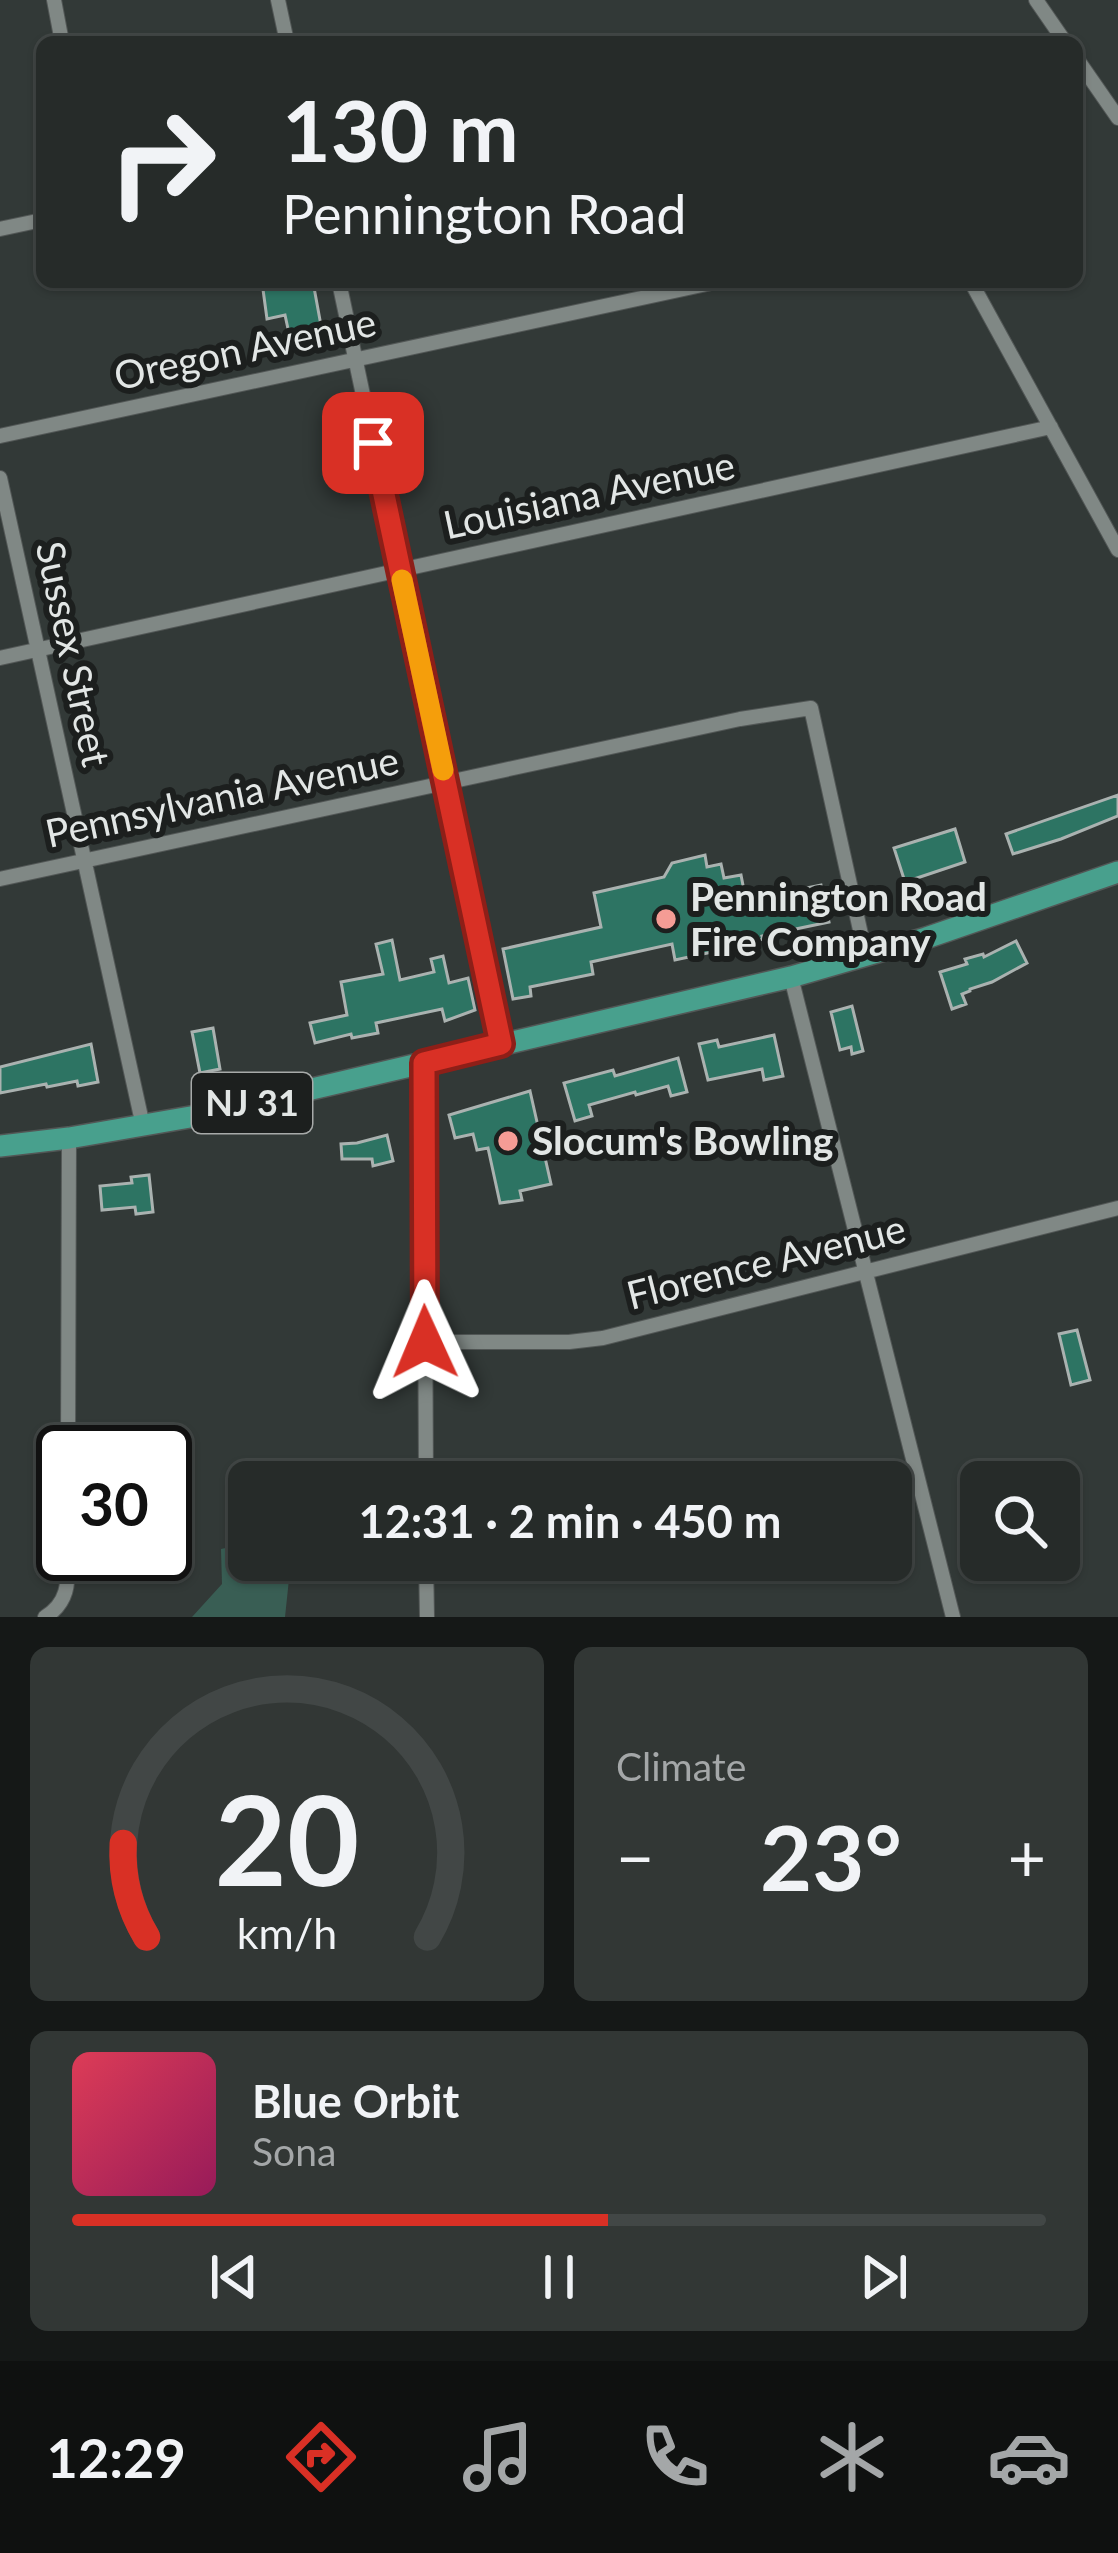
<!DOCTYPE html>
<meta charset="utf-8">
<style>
body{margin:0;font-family:Lato,sans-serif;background:#323735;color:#f1f3f6;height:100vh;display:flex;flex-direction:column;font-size:45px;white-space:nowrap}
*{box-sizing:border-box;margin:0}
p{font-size:39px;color:#a4a7a8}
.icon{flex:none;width:66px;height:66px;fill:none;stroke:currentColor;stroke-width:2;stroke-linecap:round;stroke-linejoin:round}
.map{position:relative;height:1617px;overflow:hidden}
.panel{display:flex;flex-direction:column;gap:30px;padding:30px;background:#151817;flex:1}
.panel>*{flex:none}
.top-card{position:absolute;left:36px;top:36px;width:1047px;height:252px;border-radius:18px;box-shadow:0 3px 9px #0004,0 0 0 3px #424746;background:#262b29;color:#f1f3f6;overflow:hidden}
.fabs{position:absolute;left:960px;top:1461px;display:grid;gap:24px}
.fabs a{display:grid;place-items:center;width:120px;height:120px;border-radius:18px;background:#262b29;box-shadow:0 3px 9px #0004,0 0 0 3px #424746;font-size:60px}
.speed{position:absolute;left:36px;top:1425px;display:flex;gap:24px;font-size:60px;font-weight:700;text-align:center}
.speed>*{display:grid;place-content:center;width:156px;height:156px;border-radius:50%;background:#262b29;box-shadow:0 3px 9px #0004,0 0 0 3px #424746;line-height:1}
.speed .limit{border:6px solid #111;border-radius:18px;background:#fff;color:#111}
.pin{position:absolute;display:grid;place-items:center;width:102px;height:102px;color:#fff;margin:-51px;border-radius:24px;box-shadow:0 6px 18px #0006}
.me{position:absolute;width:132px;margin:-66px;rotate:359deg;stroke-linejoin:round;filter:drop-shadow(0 0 9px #0008)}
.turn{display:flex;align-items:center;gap:42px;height:252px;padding:0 48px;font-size:54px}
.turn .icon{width:156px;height:156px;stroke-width:2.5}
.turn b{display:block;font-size:84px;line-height:102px}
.big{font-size:90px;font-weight:700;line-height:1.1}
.panel .widget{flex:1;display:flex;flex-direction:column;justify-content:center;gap:18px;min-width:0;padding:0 42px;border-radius:18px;background:#323735}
.panel .dial{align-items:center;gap:0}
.dial svg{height:312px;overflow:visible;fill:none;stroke:#424746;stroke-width:7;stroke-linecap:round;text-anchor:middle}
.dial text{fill:#f1f3f6;stroke:none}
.song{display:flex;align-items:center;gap:36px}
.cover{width:144px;height:144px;border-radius:18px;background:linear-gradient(135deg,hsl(350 70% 55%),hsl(330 70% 35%))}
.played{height:12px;border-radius:6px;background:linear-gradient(90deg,#d93025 55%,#424746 55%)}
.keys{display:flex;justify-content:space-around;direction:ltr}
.heat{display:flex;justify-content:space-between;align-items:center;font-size:66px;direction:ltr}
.panel .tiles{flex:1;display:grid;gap:30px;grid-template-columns:1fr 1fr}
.widget:last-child{grid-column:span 2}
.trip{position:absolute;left:228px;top:1461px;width:684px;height:120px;border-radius:18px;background:#262b29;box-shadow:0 3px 9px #0004,0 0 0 3px #424746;font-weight:700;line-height:120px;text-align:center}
.tab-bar{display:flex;height:192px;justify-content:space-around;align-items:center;background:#0f1110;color:#a4a7a8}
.tab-bar .icon{width:84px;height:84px}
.tab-bar .current{color:#d93025}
.tab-bar b{font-size:54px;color:#f1f3f6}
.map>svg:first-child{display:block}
</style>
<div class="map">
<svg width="1118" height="1617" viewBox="0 0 1118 1617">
<rect width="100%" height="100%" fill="#323937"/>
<!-- green -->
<path fill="#395e54" d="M249,1543V1560H291L285,1617H192L222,1584L221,1549Z"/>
<!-- building -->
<path fill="#2d7463" stroke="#aab2b0" stroke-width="3" d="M262,282H313L322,331L290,338L285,315L267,319Z
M1118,795V816L1061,839L1013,854L1006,834Z
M955,829L965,862L905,882L894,848Z
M705,855L707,867L721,864L724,878L741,875L746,901L754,899L755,906L803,896L802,889L821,885L829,922L762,936L763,939L740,946L675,960L672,944L591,962L593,974L530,987L531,996L513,999L503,949L601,927L594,893L664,877L672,863Z
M392,940L400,980L434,972L431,959L443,956L449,983L468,978L475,1010L445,1021L442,1009L376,1023L378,1033L352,1038L351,1034L315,1043L310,1023L347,1015L341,982L383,974L376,944Z
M1016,941L1027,963L992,982L970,989V991L962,994L966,1004L952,1009L940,972L967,964L965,959L983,954L984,957Z
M852,1006L863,1051L852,1054L851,1047L840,1050L831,1012Z
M213,1028L220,1069L200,1073L192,1032Z
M774,1035L783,1076L764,1080L762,1069L708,1080L699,1044L717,1040L719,1047Z
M91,1044L98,1082L78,1086L77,1081L47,1087L46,1084L0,1093V1067Z
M678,1058L687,1092L671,1096L668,1086L636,1095L635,1092L589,1105L592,1116L575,1121L564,1083L613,1070L615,1076Z
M530,1091L551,1184L520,1191L522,1200L500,1203L488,1148L477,1150L473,1134L455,1138L449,1115Z
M387,1135L393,1161L373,1166L372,1159H342L341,1144L357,1143Z
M149,1175L153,1212L136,1214L135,1207L102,1210L100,1186L132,1183L131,1177Z
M1077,1330L1090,1380L1071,1385L1059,1334Z"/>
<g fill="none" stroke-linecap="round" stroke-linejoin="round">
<defs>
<path id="minor" d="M54,0L62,42
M278,0L287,42
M1036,0L1065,42
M1077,59L1118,118
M0,229L42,220
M339,282L501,1044
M971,282L1118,550
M0,436L716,282
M0,478L143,1126
M0,658L1051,427
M0,879L740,719L811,708L866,957
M791,977L953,1617
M424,1063L426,1482
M425,1342H569L603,1338L1118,1208
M68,1452L69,1138
M426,1560L427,1617
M45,1617C70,1602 68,1580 68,1554"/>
<path id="primary" d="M0,1146L69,1138L196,1116L791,977L926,938L1118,872"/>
</defs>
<!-- minor casing -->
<use href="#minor" stroke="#525756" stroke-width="16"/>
<!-- primary casing -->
<use href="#primary" stroke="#525756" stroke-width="24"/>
<!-- minor -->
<use href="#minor" stroke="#808885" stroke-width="14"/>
<!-- primary -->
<use href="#primary" stroke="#48a08d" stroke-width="21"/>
</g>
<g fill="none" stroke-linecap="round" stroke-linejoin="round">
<defs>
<path id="route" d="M373,443L501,1044L424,1063L425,1342"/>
</defs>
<!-- route casing -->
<use href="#route" stroke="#8d1f18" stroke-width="30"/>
<!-- route -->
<use href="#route" stroke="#d93025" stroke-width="21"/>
<!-- slow -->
<path stroke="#f59e0b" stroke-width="21" d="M402,580L443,770"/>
</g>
<!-- markers -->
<g fill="#f59c95" stroke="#1c1f1e" stroke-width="4.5">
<circle cx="666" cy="919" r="12"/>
<circle cx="508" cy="1141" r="12"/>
</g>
<g text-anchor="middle" stroke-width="12" stroke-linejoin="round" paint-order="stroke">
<!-- shield labels -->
<rect fill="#1c1f1e" stroke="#a7aaa9" stroke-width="3" x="192" y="1073" width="120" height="60" rx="9"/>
<g font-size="36" font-weight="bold" fill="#e2e6e5">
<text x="252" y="1116">NJ 31</text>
</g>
<!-- street labels -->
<g font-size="39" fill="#e2e6e5" stroke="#1c1f1e">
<text transform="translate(245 349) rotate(-12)" y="14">Oregon Avenue</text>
<text transform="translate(589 495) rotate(-12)" y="14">Louisiana Avenue</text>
<text transform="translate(73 654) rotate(78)" y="14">Sussex Street</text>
<text transform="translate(222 797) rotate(-12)" y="14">Pennsylvania Avenue</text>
<text transform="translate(766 1262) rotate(-14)" y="14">Florence Avenue</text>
</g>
<!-- poi labels -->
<g font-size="39" font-weight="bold" fill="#e2e6e5" stroke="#1c1f1e" text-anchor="start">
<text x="690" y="911">Pennington Road<tspan x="690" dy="45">Fire Company</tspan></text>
<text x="532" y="1155">Slocum's Bowling</text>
</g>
</g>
</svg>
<div class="fabs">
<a><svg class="icon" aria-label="search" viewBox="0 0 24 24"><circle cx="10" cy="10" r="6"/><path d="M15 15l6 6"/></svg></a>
</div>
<div class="speed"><div class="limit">30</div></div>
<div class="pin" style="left:373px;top:443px;background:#d93025"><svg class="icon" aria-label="arrive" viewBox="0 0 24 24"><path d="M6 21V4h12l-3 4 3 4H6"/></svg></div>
<svg class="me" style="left:425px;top:1342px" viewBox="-20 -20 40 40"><path d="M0-17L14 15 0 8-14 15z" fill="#d93025" stroke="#fff" stroke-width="4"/></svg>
<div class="trip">12:31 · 2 min · 450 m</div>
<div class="top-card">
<div class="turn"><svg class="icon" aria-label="right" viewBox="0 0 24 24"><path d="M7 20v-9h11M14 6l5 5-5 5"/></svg><div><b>130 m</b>Pennington Road</div></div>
</div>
</div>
<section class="panel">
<div class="tiles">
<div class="widget dial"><svg viewBox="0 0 100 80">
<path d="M14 69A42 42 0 1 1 86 69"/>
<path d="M14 69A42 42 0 0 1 8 45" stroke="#d93025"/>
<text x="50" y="56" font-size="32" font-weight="700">20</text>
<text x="50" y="72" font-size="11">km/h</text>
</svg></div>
<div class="widget"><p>Climate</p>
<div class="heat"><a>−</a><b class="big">23°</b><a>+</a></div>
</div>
<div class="widget">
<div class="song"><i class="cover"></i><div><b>Blue Orbit</b><p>Sona</p></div></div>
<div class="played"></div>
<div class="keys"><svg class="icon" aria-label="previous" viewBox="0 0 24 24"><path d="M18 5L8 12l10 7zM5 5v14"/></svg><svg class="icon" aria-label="pause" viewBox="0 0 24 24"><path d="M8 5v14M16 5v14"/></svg><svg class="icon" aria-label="next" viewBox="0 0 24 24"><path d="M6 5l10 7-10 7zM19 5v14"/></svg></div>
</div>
</div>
</section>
<nav class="tab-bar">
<b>12:29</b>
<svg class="icon current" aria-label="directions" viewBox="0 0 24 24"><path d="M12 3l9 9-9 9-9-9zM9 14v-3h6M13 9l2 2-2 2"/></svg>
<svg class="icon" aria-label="music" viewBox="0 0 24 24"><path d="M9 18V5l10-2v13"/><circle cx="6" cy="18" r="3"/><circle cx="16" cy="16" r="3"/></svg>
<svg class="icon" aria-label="phone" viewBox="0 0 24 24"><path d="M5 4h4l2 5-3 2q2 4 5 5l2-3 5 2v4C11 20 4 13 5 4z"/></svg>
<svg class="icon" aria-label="climate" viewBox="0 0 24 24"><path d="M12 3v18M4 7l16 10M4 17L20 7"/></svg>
<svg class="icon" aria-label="car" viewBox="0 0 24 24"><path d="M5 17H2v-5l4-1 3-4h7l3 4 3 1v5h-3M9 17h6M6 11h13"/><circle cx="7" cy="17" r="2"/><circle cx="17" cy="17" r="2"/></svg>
</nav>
